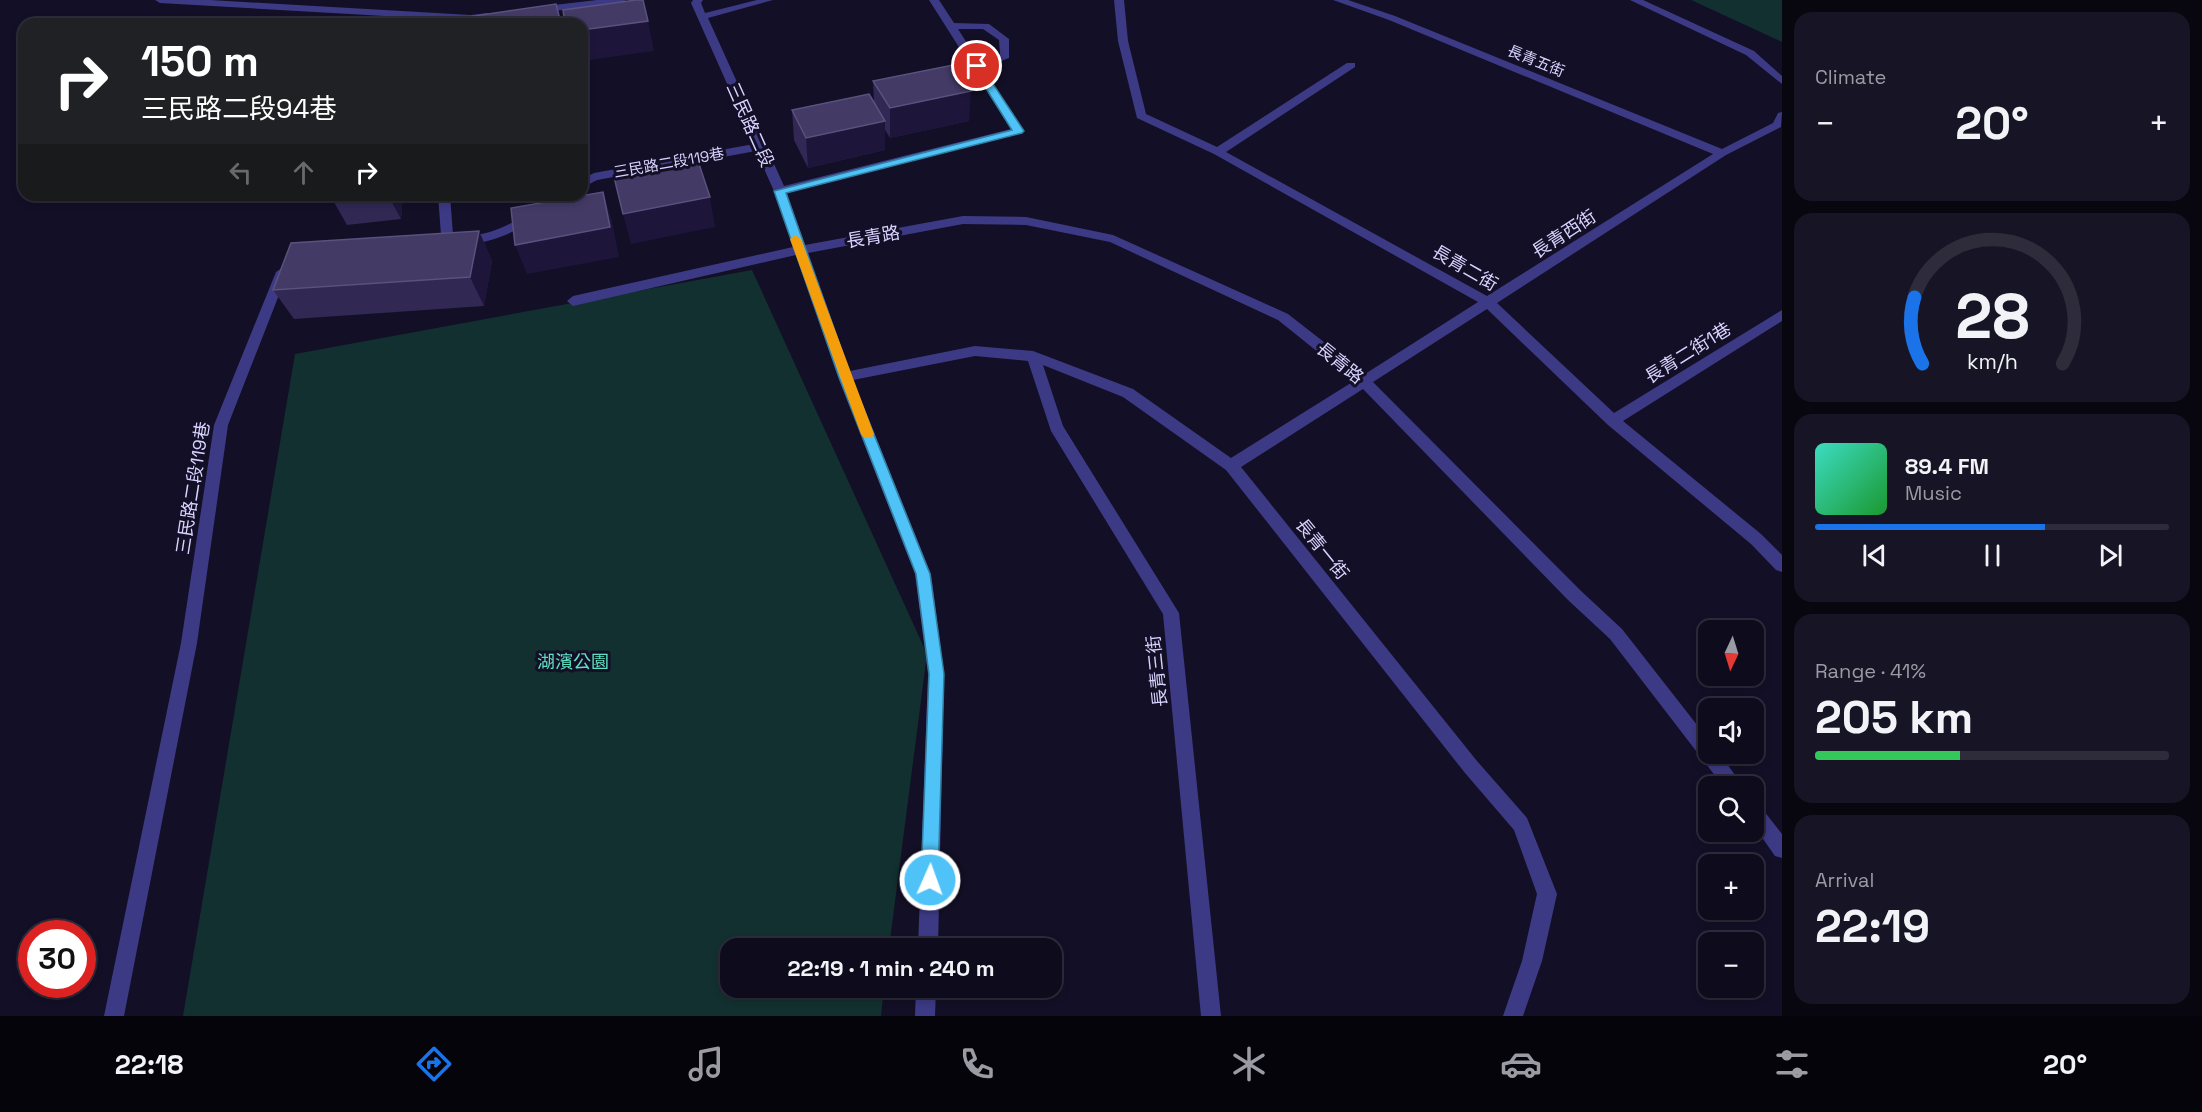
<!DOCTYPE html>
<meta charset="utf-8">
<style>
body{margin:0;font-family:"Space Grotesk","Noto Sans TC",sans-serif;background:#171425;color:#f1f3f6;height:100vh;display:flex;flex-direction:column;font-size:22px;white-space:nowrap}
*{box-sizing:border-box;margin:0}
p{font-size:20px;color:#9b9ba3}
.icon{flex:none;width:33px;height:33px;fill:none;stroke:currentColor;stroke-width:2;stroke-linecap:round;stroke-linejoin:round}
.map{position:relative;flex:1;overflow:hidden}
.sheet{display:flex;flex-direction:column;gap:12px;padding:12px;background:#08060f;width:420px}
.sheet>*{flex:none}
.hud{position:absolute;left:18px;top:18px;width:570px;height:183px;border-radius:18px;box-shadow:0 3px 9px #0003,0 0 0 2px #2e2b3b;background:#202124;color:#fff;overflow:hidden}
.needle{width:39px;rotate:184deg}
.fabs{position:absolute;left:1698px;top:620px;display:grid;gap:12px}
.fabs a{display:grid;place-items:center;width:66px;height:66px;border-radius:12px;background:#0e0b1c;box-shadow:0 3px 9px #0003,0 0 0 2px #2e2b3b;font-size:30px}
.speed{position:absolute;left:18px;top:920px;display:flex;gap:12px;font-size:30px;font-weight:700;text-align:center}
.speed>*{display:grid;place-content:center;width:78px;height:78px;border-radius:50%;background:#0e0b1c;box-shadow:0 3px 9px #0003,0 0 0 2px #2e2b3b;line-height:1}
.speed .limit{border:9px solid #d22;background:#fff;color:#111}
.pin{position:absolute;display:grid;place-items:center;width:51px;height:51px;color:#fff;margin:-26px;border:3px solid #fff;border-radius:50%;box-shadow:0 2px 6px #0007}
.me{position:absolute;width:66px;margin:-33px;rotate:2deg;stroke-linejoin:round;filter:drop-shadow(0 0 4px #0008)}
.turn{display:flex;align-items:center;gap:21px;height:126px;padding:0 24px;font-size:27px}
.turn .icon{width:78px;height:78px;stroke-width:2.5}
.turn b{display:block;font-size:42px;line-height:51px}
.lanes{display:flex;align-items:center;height:57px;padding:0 24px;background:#0003;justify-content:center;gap:30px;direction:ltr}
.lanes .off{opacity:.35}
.big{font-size:45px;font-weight:600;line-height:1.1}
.sheet .tile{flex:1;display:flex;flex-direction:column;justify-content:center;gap:9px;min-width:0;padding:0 21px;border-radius:18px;background:#171425}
.sheet .dial{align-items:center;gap:0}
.dial svg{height:156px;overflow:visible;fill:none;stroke:#2e2b3b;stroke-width:7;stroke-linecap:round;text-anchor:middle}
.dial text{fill:#f1f3f6;stroke:none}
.song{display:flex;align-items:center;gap:18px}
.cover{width:72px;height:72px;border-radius:9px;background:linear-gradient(135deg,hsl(170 70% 55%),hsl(130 70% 35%))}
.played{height:6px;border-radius:3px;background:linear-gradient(90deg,#1a73e8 65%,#2e2b3b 65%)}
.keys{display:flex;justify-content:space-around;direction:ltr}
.heat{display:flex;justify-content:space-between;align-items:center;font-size:33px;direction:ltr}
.charge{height:9px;border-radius:4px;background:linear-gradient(90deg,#34c759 41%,#2e2b3b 0)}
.trip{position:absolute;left:720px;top:938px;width:342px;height:60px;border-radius:18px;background:#0e0b1c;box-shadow:0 3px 9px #0003,0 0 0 2px #2e2b3b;font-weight:600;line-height:60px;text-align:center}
.menu{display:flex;height:96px;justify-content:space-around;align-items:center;background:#06040b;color:#9b9ba3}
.menu .icon{width:42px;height:42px}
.menu .active{color:#1a73e8}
.menu b{font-size:27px;color:#f1f3f6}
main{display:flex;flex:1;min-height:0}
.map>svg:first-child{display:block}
</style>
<main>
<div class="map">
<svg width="1782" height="1016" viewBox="0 0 1782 1016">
<rect width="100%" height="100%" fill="#130f26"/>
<!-- green -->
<path fill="#12302f" d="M1691,0H1782V42Z
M752,270L927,654L889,948H730V987H884L881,1016H183L295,354Z"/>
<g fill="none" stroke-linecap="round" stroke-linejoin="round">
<!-- minor -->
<path fill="#3d3a85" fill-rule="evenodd" d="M155,0H210L471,15L487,13L492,16L471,21L160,3Z
M597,0H626L621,3L537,13L532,10L537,7Z
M693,0H703L701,3L705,13L757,0H773L708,18L784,186L1011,129L929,0H939L954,23L989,24L1009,39V58L983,68L1024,131L1022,133L787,193L805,245L963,216L1026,217L1113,235L1288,314L1365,374L1478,302L1214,154L1137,118L1118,41L1114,0H1124L1128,41L1146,114L1217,147L1347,63H1355V67L1226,152L1487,296L1713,154L1389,20L1333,0H1348L1395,16L1722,149L1773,123L1778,113L1782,112L1781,127L1726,155L1497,303L1614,413L1782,310V321L1623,421L1761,534L1782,555V572L1776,570L1751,544L1608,425L1487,309L1373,382L1580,590L1622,629L1708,739V753H1719L1743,786H1723L1610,639L1568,600L1363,389L1241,467L1477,761L1527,818L1557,894L1542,961L1523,1016H1503L1522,961L1537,894L1514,830L1465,773L1226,470L1123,397L1043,365L1063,426L1179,613L1221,1016H1201L1163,614L1051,431L1028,361L975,356L853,380L931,574L944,674L938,948H918L928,674L915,574L838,377L796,255L573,306L567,301L573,296L793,247L774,191L756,151L597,180L582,188V179L594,173L754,144L691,3ZM958,29H983L999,40L1000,54L979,62ZM963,224L1026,225L1110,242L1278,320L1354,381L1231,458L1133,389L1033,351L975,346L850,371L808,253Z
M1630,0H1643L1754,51L1782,76V84L1746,55Z
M438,195H450L453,235L447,239L441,235Z
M556,195H570C554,213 475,259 455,238C462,231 476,236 486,233C511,227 534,209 556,195Z
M282,268L288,272L228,425L197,643L124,1016H104L181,643L214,425L276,272Z
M1754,803L1760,806L1782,834V858L1775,856L1754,826Z
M916,987H936L935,1016H915Z"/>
</g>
<!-- wall -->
<path fill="#312854" d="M873,81L969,121L890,138L885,130V150L808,168L794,140L792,110L874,102Z
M330,195H403L401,219L347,225Z
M479,231L492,261L484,306L294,319L273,290Z"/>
<!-- shaded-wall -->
<path fill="#1d163a" d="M648,21L654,51L582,61V30Z
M971,91L969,121L890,138V108Z
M885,121V150L808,168L806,138Z
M603,192L612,221L619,257L527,274L515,245Z
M388,195H403L401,219Z
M710,197L715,227L631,244L623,214Z
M479,231L492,261L484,306L470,277Z"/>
<!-- building -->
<path fill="#433a66" stroke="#5a527e" stroke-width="1.5" d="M636,0H643L648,21L582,30V24H565L563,10Z
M556,4L561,24H469L468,17Z
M953,65L971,91L890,108L873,81Z
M869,94L885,121L806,138L792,110Z
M698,161L710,197L623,214L614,177Z
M603,192L610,227L515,245L511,208Z
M479,231L470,277L273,290L291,243Z"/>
<!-- route -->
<path fill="#4fc3f7" stroke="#337fa1" stroke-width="1.5" d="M977,64H980L1024,131L1022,133L786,193L851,377L930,574L944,674L938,880L936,886L930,888L924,886L921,880L929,674L916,574L839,377L774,191L1012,130L972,66Z"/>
<!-- slow -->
<path fill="#f59e0b" d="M795,235L801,239L874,434L872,437H863L861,434L790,239Z"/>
<g text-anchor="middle" stroke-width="6" stroke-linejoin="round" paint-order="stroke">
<!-- far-street labels -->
<g font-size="15" fill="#d9d4ff" stroke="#130f26">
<text transform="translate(1536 61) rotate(22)" y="5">長青五街</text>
<text transform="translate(669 163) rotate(-10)" y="5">三民路二段119巷</text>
</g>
<!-- street labels -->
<g font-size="18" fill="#d9d4ff" stroke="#130f26">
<text transform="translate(750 125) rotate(66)" y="6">三民路二段</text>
<text transform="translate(1564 234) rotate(-33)" y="6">長青西街</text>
<text transform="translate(873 237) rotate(-10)" y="6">長青路</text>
<text transform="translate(1465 268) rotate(30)" y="6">長青二街</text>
<text transform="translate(1688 353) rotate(-32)" y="6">長青二街1巷</text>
<text transform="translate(1340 363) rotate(39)" y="6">長青路</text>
<text transform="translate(193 488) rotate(-81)" y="6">三民路二段119巷</text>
<text transform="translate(1322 549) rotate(51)" y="6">長青一街</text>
<text transform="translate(1157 671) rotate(-96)" y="6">長青三街</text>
</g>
<!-- park labels -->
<g font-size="18" fill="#5fe0c0" stroke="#130f26">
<text x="573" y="668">湖濱公園</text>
</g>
</g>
</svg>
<div class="fabs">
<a><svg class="needle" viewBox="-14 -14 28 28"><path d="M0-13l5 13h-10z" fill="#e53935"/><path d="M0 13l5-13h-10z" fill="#9b9ba3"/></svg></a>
<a><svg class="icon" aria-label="sound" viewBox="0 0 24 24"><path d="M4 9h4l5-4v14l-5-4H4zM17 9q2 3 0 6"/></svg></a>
<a><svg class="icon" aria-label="search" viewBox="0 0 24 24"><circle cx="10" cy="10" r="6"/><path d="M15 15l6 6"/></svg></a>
<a>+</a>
<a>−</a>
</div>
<div class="speed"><div class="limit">30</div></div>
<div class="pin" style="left:977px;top:66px;background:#d93025"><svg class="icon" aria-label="arrive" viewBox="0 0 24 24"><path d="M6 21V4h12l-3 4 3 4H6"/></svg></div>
<svg class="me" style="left:930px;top:880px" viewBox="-20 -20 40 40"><circle r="17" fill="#4fc3f7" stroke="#fff" stroke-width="3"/><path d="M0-11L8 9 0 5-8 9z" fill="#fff"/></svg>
<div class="trip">22:19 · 1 min · 240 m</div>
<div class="hud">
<div class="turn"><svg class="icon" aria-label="right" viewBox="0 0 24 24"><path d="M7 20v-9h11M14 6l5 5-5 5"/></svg><div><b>150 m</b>三民路二段94巷</div></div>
<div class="lanes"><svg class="icon off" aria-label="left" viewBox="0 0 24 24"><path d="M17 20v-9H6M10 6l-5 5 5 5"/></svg><svg class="icon off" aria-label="ahead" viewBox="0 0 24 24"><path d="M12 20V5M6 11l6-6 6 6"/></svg><svg class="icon" aria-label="right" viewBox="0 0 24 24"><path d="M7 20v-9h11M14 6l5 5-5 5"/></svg></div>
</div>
</div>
<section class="sheet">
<div class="tile"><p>Climate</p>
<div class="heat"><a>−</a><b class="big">20°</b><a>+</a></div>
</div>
<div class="tile dial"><svg viewBox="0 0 100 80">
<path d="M14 69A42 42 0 1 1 86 69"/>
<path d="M14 69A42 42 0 0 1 10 35" stroke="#1a73e8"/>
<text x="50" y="56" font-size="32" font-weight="700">28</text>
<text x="50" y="72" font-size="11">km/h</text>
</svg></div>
<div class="tile">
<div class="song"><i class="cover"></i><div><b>89.4 FM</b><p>Music</p></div></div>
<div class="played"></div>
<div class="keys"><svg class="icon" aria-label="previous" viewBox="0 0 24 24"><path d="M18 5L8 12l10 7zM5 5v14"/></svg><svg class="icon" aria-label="pause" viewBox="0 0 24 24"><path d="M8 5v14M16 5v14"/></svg><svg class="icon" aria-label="next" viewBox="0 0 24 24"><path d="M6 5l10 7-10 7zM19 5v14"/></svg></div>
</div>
<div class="tile"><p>Range · 41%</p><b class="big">205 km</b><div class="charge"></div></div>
<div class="tile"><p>Arrival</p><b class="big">22:19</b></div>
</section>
</main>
<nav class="menu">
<b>22:18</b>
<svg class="icon active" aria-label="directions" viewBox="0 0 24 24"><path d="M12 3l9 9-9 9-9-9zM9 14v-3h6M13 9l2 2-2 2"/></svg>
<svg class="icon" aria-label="music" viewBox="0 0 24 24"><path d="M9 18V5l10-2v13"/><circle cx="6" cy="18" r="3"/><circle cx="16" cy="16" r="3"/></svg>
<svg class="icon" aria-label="phone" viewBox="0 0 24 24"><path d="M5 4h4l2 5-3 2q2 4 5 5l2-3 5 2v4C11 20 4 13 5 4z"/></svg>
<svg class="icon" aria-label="climate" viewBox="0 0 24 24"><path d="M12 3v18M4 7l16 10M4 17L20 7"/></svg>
<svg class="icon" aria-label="car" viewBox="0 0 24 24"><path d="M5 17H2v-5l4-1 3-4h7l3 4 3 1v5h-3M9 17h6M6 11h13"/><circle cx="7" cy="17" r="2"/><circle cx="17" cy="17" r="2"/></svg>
<svg class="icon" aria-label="filters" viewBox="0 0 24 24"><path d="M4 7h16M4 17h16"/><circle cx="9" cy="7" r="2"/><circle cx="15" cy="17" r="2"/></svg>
<b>20°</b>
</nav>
